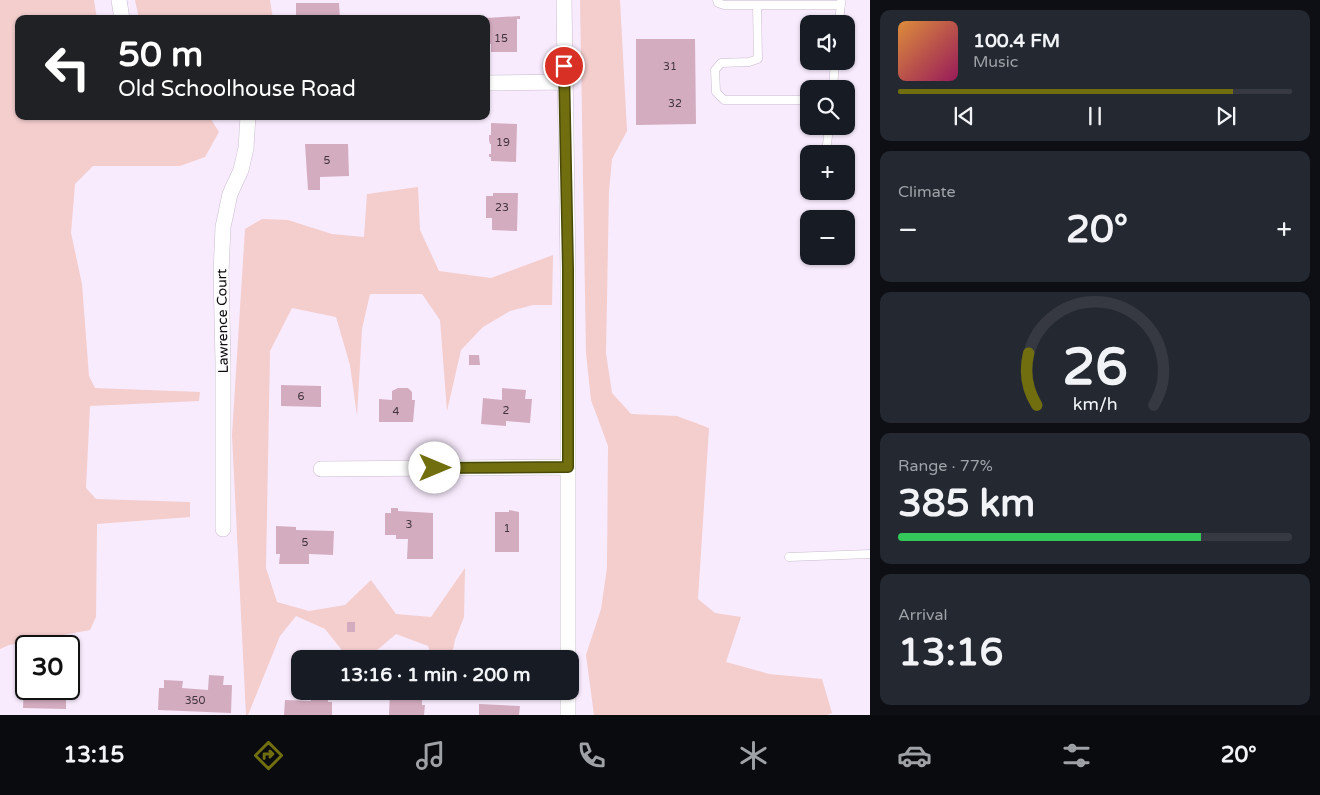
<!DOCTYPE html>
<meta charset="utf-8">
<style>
body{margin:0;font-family:"Varela Round",sans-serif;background:#242831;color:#f1f3f6;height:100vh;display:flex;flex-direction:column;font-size:19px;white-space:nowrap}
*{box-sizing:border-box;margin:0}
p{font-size:16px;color:#9ea1a6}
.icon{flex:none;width:28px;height:28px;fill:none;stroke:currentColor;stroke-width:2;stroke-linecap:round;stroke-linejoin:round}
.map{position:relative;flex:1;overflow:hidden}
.side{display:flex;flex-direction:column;gap:10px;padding:10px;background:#0d0f14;width:450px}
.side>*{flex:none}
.top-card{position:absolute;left:15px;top:15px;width:475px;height:105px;border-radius:10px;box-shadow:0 1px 4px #0004;background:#202124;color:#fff;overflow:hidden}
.fabs{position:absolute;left:800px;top:15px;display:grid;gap:10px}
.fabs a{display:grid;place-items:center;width:55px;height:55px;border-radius:10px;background:#171b24;box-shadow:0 1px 4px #0004;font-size:25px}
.speed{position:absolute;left:15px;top:635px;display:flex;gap:10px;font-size:25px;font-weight:700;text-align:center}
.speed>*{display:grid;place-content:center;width:65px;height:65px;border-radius:50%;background:#171b24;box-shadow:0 1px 4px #0004;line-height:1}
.speed .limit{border:2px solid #111;border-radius:8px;background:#fff;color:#111}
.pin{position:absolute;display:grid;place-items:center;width:42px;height:42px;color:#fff;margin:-21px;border:2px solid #fff;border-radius:50%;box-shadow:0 1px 5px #0007}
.me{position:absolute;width:55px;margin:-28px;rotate:90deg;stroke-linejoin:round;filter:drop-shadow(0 0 4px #0008)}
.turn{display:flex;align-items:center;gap:18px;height:105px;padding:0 20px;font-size:22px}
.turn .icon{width:65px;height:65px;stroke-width:2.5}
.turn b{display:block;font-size:35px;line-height:42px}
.big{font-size:38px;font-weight:800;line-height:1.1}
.side .widget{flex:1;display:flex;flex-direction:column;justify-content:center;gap:8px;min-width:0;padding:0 18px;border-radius:10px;background:#242831}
.side .dial{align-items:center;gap:0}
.dial svg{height:130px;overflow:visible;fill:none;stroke:#363941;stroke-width:7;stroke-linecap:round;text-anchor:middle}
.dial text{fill:#f1f3f6;stroke:none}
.song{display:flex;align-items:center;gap:15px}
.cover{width:60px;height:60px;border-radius:8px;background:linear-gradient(135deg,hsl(30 70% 55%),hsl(330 70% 35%))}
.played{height:5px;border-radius:2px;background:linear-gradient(90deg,#706e0f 85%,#363941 85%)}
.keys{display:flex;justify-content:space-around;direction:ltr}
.heat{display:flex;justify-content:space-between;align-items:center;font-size:28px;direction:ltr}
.charge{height:8px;border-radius:4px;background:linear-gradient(90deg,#34c759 77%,#363941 0)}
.trip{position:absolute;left:291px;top:650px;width:288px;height:50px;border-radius:10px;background:#171b24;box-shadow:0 1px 4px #0004;font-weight:800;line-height:50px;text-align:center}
.tab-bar{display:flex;height:80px;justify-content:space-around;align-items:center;background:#090b0e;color:#9ea1a6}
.tab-bar .icon{width:35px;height:35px}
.tab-bar .active{color:#706e0f}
.tab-bar b{font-size:22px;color:#f1f3f6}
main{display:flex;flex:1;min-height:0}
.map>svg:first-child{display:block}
</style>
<main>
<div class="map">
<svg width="870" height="715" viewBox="0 0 870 715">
<rect width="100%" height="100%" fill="#f8ebfd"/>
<!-- green -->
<path fill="#f4cdcd" d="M0,0H94L97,19H19V116H209L219,132L205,157L180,166H93L75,184L71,233L82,284L89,376L95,388L200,392L199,401L90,406L86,488L96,499L190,502V517L97,524L96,617L90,630L9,645L0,649Z
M135,0H270L273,19H139Z
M580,0H620L627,131L612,159L609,191L606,353L612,393L631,414L677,416L709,428L698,599L715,613L741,617L726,662L769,674L822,679L832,713L827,715H594L586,655L601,609L607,568L608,446L591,400L586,353Z
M418,187L420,230L439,271L491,278L553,255L552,305H533L510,311L483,327L461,350L447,411L440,320L422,294H370L362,329L357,416L350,365L336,317L292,308L270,351L266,568L277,602L309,611L345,605L371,580L396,614L431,617L465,568L464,617L455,640L451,659H433L428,646L396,634L376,651L374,659H346L345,654L325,629L296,616L280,636L248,715H246L232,435L245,229L262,219L288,220L332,234L364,237L367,194Z"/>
<!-- building -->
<path fill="#d4acc0" d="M296,3H339L340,19H296Z
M520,16V19H517V52H491V44H486V32H490V28H486V18Z
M636,39H695L696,124L636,125Z
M491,123L517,124L516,162L491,161V157H489V154H491V144H490L489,140V135H491Z
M305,144H348L349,176L320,177V190H308Z
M493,193H518L517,231L492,230V218H486V196H493Z
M469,355H479L480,365H469Z
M281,385L321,386V407L281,406Z
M398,388H408L412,392V400H415L413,422H379V399L392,400V391Z
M502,388L526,390L525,399H532L530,423L506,421V426L481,424L483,398L502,400Z
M391,508H398V511L433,513V559H407L408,539H396V535H385V513H391Z
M509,510L519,512V552H495V512H509Z
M276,526L296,527V530L334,531L333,555L309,554V564H279L280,554H276Z
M347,622H355V632H347Z
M209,675L224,676L223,685H232L231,713L158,710L159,688H164V680L183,681L182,688L208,690Z
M24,685H26V689H66V709L23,708Z
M311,691H328V702H332V715H284L285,700L311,701Z
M390,691H422V705H425L424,715H389Z
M479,704L520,706L519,715H479Z"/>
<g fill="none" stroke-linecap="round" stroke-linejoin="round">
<defs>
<path id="lane" d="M717,0L718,3L724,5H757L758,59L749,62L721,63L715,70L716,92L724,100H809
M757,5H841
M839,24L841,2
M833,89L835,61
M827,145L829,126
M789,557L870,554"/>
<path id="street" d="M119,0L122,19
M564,0L568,269V659
M486,83L564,82
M321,469L568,467
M223,529V362L221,272L223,227L230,194L241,170L246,148L248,116
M568,691V715"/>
</defs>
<!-- lane casing -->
<use href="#lane" stroke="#c9bdce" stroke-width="9"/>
<!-- street casing -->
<use href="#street" stroke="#c9bdce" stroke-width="16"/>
<!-- lane -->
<use href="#lane" stroke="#fff" stroke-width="8"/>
<!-- street -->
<use href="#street" stroke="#fff" stroke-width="15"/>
</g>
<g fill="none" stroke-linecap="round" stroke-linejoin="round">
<defs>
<path id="route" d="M435,468L568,467V269L564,66"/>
</defs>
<!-- route casing -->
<use href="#route" stroke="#49480a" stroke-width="12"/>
<!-- route -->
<use href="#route" stroke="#706e0f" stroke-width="9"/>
</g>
<g text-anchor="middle" stroke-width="4.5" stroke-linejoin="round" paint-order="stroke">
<!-- number labels -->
<g font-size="11" fill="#41343d">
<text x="501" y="42">15</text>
<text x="670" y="70">31</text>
<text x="675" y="107">32</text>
<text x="503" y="146">19</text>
<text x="327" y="164">5</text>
<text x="502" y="211">23</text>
<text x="301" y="400">6</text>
<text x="506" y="414">2</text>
<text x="396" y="415">4</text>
<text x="409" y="528">3</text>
<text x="507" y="532">1</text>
<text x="305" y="546">5</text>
<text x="195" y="704">350</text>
</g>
<!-- street labels -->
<g font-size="14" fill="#100c11" stroke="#fdfdfd">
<text transform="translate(222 321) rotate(-91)" y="5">Lawrence Court</text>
</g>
</g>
</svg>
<div class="fabs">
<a><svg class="icon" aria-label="sound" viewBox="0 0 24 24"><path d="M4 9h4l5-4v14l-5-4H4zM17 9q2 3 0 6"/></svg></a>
<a><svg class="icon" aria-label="search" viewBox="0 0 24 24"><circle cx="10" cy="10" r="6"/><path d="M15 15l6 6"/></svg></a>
<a>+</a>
<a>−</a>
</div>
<div class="speed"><div class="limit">30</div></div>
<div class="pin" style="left:564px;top:66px;background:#d93025"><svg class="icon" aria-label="arrive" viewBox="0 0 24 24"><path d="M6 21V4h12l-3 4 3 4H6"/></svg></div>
<svg class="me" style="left:435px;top:468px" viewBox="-20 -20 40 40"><circle r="19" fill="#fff"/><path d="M0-13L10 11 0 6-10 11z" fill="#706e0f"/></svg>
<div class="trip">13:16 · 1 min · 200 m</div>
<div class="top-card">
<div class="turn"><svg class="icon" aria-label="left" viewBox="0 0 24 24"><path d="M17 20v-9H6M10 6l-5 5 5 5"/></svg><div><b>50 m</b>Old Schoolhouse Road</div></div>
</div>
</div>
<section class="side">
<div class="widget">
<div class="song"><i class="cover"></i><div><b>100.4 FM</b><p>Music</p></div></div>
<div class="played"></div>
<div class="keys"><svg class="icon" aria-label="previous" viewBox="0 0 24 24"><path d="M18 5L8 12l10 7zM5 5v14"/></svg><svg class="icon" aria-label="pause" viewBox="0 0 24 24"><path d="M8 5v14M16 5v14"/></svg><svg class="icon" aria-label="next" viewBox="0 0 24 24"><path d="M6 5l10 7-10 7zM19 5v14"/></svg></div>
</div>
<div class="widget"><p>Climate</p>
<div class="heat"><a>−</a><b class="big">20°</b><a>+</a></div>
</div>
<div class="widget dial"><svg viewBox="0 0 100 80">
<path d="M14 69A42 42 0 1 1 86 69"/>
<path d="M14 69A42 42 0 0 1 9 37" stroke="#706e0f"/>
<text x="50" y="56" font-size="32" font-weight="700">26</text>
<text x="50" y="72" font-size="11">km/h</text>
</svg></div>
<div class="widget"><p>Range · 77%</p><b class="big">385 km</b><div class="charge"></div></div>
<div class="widget"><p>Arrival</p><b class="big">13:16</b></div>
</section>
</main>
<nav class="tab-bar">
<b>13:15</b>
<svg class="icon active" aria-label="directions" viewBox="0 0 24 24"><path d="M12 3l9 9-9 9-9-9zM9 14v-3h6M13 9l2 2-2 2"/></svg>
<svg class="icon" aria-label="music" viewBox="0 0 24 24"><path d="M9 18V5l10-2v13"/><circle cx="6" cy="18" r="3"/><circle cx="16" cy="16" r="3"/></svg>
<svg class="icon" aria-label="phone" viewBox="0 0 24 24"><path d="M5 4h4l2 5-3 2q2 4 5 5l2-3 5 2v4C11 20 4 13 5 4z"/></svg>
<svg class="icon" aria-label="climate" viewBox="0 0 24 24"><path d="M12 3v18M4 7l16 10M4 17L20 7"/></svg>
<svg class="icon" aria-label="car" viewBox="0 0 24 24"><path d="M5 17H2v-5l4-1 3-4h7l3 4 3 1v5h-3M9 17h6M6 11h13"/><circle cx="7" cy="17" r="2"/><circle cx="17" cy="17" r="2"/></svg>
<svg class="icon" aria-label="filters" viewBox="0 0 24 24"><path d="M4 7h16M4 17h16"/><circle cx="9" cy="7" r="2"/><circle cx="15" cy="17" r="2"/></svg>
<b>20°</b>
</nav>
